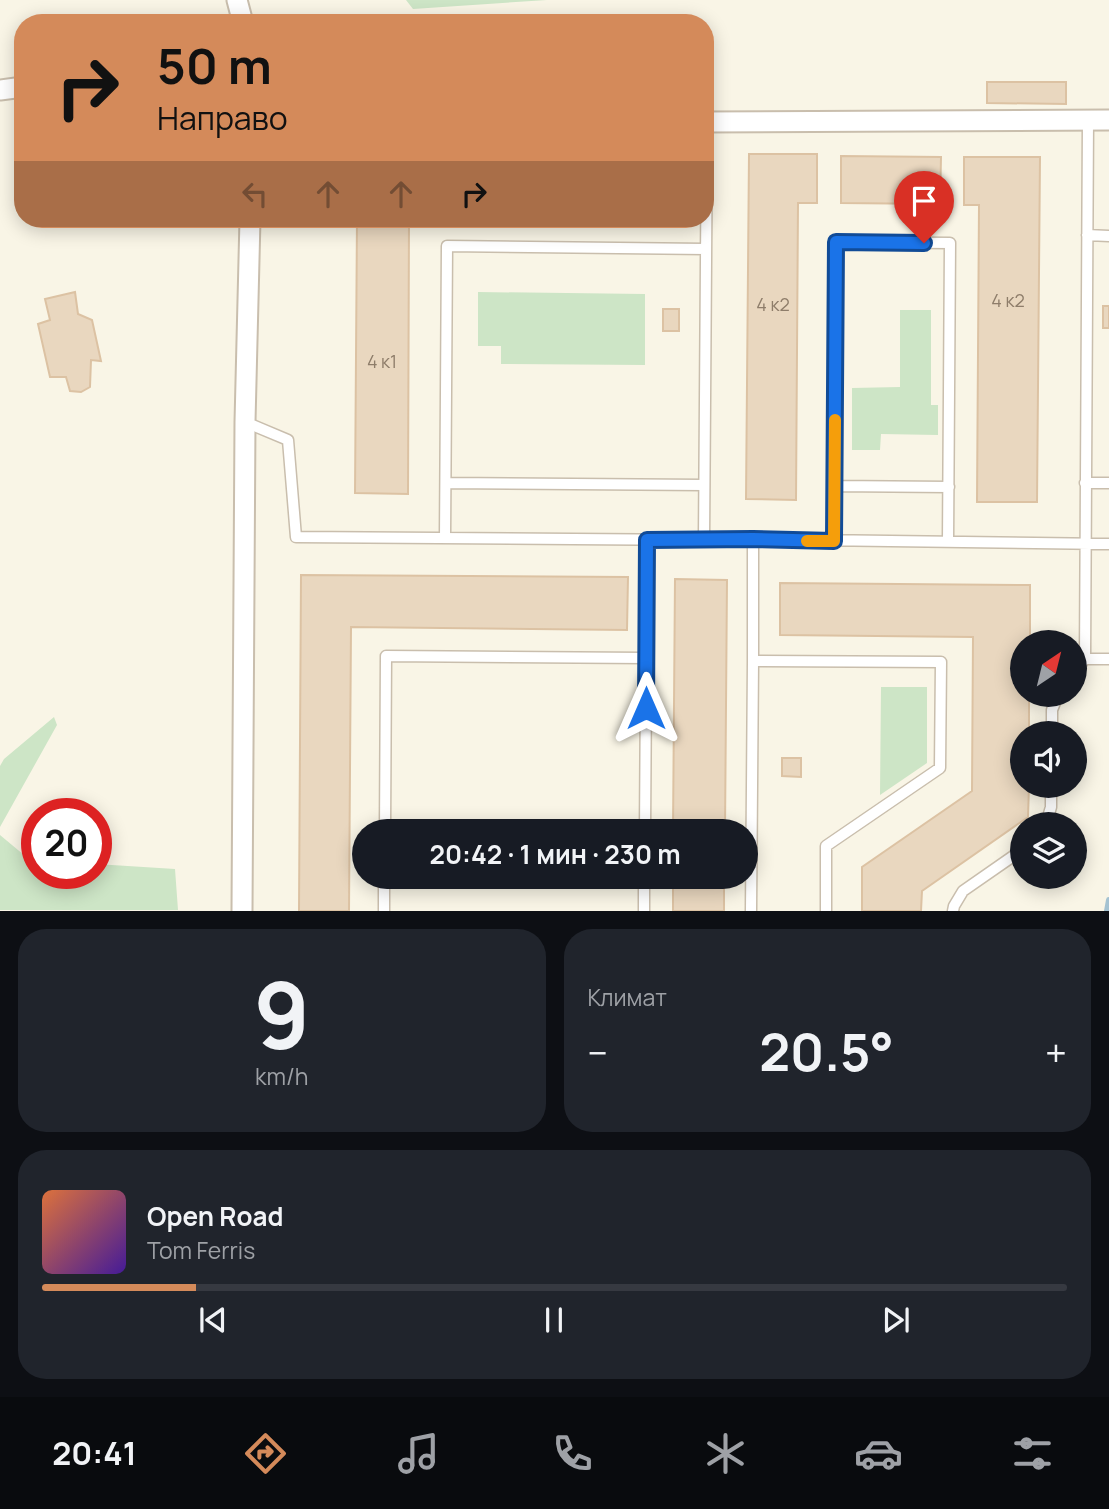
<!DOCTYPE html>
<html lang="ru">
<meta charset="utf-8">
<style>
body{margin:0;font-family:Manrope,sans-serif;background:#20242c;color:#f1f3f6;height:100vh;display:flex;flex-direction:column;font-size:26px;white-space:nowrap}
*{box-sizing:border-box;margin:0}
p{font-size:23px;color:#9ea1a6}
.icon{flex:none;width:38px;height:38px;fill:none;stroke:currentColor;stroke-width:2;stroke-linecap:round;stroke-linejoin:round}
.map{position:relative;height:911px;overflow:hidden}
.details{display:flex;flex-direction:column;gap:18px;padding:18px;background:#0d0f14;flex:1}
.details>*{flex:none}
.guide{position:absolute;left:14px;top:14px;width:700px;height:214px;border-radius:28px;box-shadow:0 4px 18px #0003;background:#d48a5a;color:#111;overflow:hidden}
.needle{width:46px;rotate:35deg}
.tools{position:absolute;left:1010px;top:630px;display:grid;gap:14px}
.tools a{display:grid;place-items:center;width:77px;height:77px;border-radius:50%;background:#171b24;box-shadow:0 4px 18px #0003;font-size:35px}
.speed{position:absolute;left:21px;top:798px;display:flex;gap:14px;font-size:35px;font-weight:700;text-align:center}
.speed>*{display:grid;place-content:center;width:91px;height:91px;border-radius:50%;background:#171b24;box-shadow:0 4px 18px #0003;line-height:1}
.speed .limit{border:10px solid #d22;background:#fff;color:#111}
.pin{position:absolute;display:grid;place-items:center;width:60px;height:60px;color:#fff;margin:-72px -30px;border-radius:50% 50% 50% 0;rotate:-45deg;box-shadow:0 0 7px #0007}
.pin .icon{rotate:45deg}
.me{position:absolute;width:77px;margin:-38px;rotate:0deg;stroke-linejoin:round;filter:drop-shadow(0 0 5px #0008)}
.turn{display:flex;align-items:center;gap:24px;height:147px;padding:0 28px;font-size:32px}
.turn .icon{width:91px;height:91px;stroke-width:2.5}
.turn b{display:block;font-size:49px;line-height:60px}
.lanes{display:flex;align-items:center;height:66px;padding:0 28px;background:#0003;justify-content:center;gap:35px;direction:ltr}
.lanes .off{opacity:.35}
.big{font-size:52px;font-weight:700;line-height:1.1}
.details .widget{flex:1;display:flex;flex-direction:column;justify-content:center;gap:10px;min-width:0;padding:0 24px;border-radius:28px;background:#20242c}
.details .dial{align-items:center;gap:0}
.dial b{font-size:91px;line-height:1}
.song{display:flex;align-items:center;gap:21px}
.cover{width:84px;height:84px;border-radius:10px;background:linear-gradient(135deg,hsl(20 70% 55%),hsl(260 70% 35%))}
.played{height:7px;border-radius:4px;background:linear-gradient(90deg,#d48a5a 15%,#363941 15%)}
.keys{display:flex;justify-content:space-around;direction:ltr}
.heat{display:flex;justify-content:space-between;align-items:center;font-size:38px;direction:ltr}
.details .tiles{flex:1;display:grid;gap:18px;grid-template-columns:1fr 1fr}
.widget:last-child{grid-column:span 2}
.trip{position:absolute;left:352px;top:819px;width:406px;height:70px;border-radius:35px;background:#171b24;box-shadow:0 4px 18px #0003;font-weight:700;line-height:70px;text-align:center}
.dock{display:flex;height:112px;justify-content:space-around;align-items:center;background:#090b0e;color:#9ea1a6}
.dock .icon{width:49px;height:49px}
.dock .selected{color:#d48a5a}
.dock b{font-size:32px;color:#f1f3f6}
.map>svg:first-child{display:block}
</style>
<div class="map">
<svg width="1109" height="911" viewBox="0 0 1109 911">
<rect width="100%" height="100%" fill="#f9f5e6"/>
<!-- green -->
<path fill="#cde5c6" d="M406,0H547L413,9Z
M478,292L645,294V365L501,364V346H478Z
M900,310H931V405H938V435L881,434L880,450H852V388L900,387Z
M881,687H927V763L880,795Z
M54,717L57,725L0,827V766L4,759Z
M0,835L30,860L37,861V873H96V864L175,869L178,910H0Z"/>
<g fill="none" stroke-linecap="round" stroke-linejoin="round">
<!-- stream -->
<path stroke="#a4c2d1" stroke-width="6" d="M1107,911L1109,900"/>
</g>
<!-- building -->
<path fill="#e9d7bf" stroke="#dcc2a3" stroke-width="2" d="M987,82H1066V104L987,103Z
M749,154H817V203H798L796,500L746,499Z
M841,156L941,157L940,204L841,203Z
M964,157H1040L1037,502H977L979,205H964Z
M357,219H409L408,494L355,493Z
M75,292L78,314L92,320L101,361L91,360L90,387L81,392L70,391L66,377H50L38,324L50,320L45,299Z
M1103,306H1109V328H1103Z
M663,309H679V331H663Z
M301,575L628,577L627,630L351,627L349,911H299Z
M675,579L727,580L725,831H673Z
M780,583L1030,585V642H1022V695H1029V733H1022V786H1029L1028,817L922,891L921,911H862V867L972,791L973,637L780,635Z
M782,758H801V777L782,776Z
M673,877H724V911H673Z"/>
<g fill="none" stroke-linecap="round" stroke-linejoin="round">
<defs>
<path id="lane" d="M1087,235L1109,236
M245,422L288,440L296,537L704,540L753,539L1109,544
M446,483L704,485
M1085,483H1109
M834,486L949,487
M445,538L447,246L706,249
M753,539V661L941,662L940,768L826,846V911
M704,540L707,122
M834,541L836,242L950,243L948,542
M1085,659H1109
M1074,673L1085,659L1088,120
M1052,733V710L1058,695
M1046,824L1051,807V786
M385,831L386,656L646,658
M645,831L647,539
M384,911V877
M644,911V877
M751,911L753,661
M953,911L954,906L963,891L1022,850"/>
<path id="street" d="M237,0L243,23
M0,90L23,87
M705,122L1109,120
M242,911L245,422L250,219"/>
</defs>
<!-- lane casing -->
<use href="#lane" stroke="#c9bead" stroke-width="13"/>
<!-- street casing -->
<use href="#street" stroke="#c9bead" stroke-width="23"/>
<!-- lane -->
<use href="#lane" stroke="#fff" stroke-width="10"/>
<!-- street -->
<use href="#street" stroke="#fff" stroke-width="19"/>
</g>
<g fill="none" stroke-linecap="round" stroke-linejoin="round">
<defs>
<path id="route" d="M646,708L647,540L753,539L834,541L836,242L924,243"/>
</defs>
<!-- route casing -->
<use href="#route" stroke="#114b97" stroke-width="18"/>
<!-- route -->
<use href="#route" stroke="#1a73e8" stroke-width="12"/>
<!-- slow -->
<path stroke="#f59e0b" stroke-width="12" d="M807,541H834L835,420"/>
</g>
<g text-anchor="middle" stroke-width="6" stroke-linejoin="round" paint-order="stroke">
<!-- number labels -->
<g font-size="18" fill="#8e7d6a">
<text x="1008" y="307">4 к2</text>
<text x="773" y="311">4 к2</text>
<text x="382" y="368">4 к1</text>
</g>
</g>
</svg>
<div class="tools">
<a><svg class="needle" viewBox="-14 -14 28 28"><path d="M0-13l5 13h-10z" fill="#e53935"/><path d="M0 13l5-13h-10z" fill="#9ea1a6"/></svg></a>
<a><svg class="icon" aria-label="sound" viewBox="0 0 24 24"><path d="M4 9h4l5-4v14l-5-4H4zM17 9q2 3 0 6"/></svg></a>
<a><svg class="icon" aria-label="layers" viewBox="0 0 24 24"><path d="M12 4l9 5-9 5-9-5zM3 14l9 5 9-5"/></svg></a>
</div>
<div class="speed"><div class="limit">20</div></div>
<div class="pin" style="left:924px;top:243px;background:#d93025"><svg class="icon" aria-label="arrive" viewBox="0 0 24 24"><path d="M6 21V4h12l-3 4 3 4H6"/></svg></div>
<svg class="me" style="left:646px;top:708px" viewBox="-20 -20 40 40"><path d="M0-17L14 15 0 8-14 15z" fill="#1a73e8" stroke="#fff" stroke-width="4"/></svg>
<div class="trip">20:42 · 1 мин · 230 m</div>
<div class="guide">
<div class="turn"><svg class="icon" aria-label="right" viewBox="0 0 24 24"><path d="M7 20v-9h11M14 6l5 5-5 5"/></svg><div><b>50 m</b>Направо</div></div>
<div class="lanes"><svg class="icon off" aria-label="left" viewBox="0 0 24 24"><path d="M17 20v-9H6M10 6l-5 5 5 5"/></svg><svg class="icon off" aria-label="ahead" viewBox="0 0 24 24"><path d="M12 20V5M6 11l6-6 6 6"/></svg><svg class="icon off" aria-label="ahead" viewBox="0 0 24 24"><path d="M12 20V5M6 11l6-6 6 6"/></svg><svg class="icon" aria-label="right" viewBox="0 0 24 24"><path d="M7 20v-9h11M14 6l5 5-5 5"/></svg></div>
</div>
</div>
<section class="details">
<div class="tiles">
<div class="widget dial"><b>9</b><p>km/h</p></div>
<div class="widget"><p>Климат</p>
<div class="heat"><a>−</a><b class="big">20.5°</b><a>+</a></div>
</div>
<div class="widget">
<div class="song"><i class="cover"></i><div><b>Open Road</b><p>Tom Ferris</p></div></div>
<div class="played"></div>
<div class="keys"><svg class="icon" aria-label="previous" viewBox="0 0 24 24"><path d="M18 5L8 12l10 7zM5 5v14"/></svg><svg class="icon" aria-label="pause" viewBox="0 0 24 24"><path d="M8 5v14M16 5v14"/></svg><svg class="icon" aria-label="next" viewBox="0 0 24 24"><path d="M6 5l10 7-10 7zM19 5v14"/></svg></div>
</div>
</div>
</section>
<nav class="dock">
<b>20:41</b>
<svg class="icon selected" aria-label="directions" viewBox="0 0 24 24"><path d="M12 3l9 9-9 9-9-9zM9 14v-3h6M13 9l2 2-2 2"/></svg>
<svg class="icon" aria-label="music" viewBox="0 0 24 24"><path d="M9 18V5l10-2v13"/><circle cx="6" cy="18" r="3"/><circle cx="16" cy="16" r="3"/></svg>
<svg class="icon" aria-label="phone" viewBox="0 0 24 24"><path d="M5 4h4l2 5-3 2q2 4 5 5l2-3 5 2v4C11 20 4 13 5 4z"/></svg>
<svg class="icon" aria-label="climate" viewBox="0 0 24 24"><path d="M12 3v18M4 7l16 10M4 17L20 7"/></svg>
<svg class="icon" aria-label="car" viewBox="0 0 24 24"><path d="M5 17H2v-5l4-1 3-4h7l3 4 3 1v5h-3M9 17h6M6 11h13"/><circle cx="7" cy="17" r="2"/><circle cx="17" cy="17" r="2"/></svg>
<svg class="icon" aria-label="filters" viewBox="0 0 24 24"><path d="M4 7h16M4 17h16"/><circle cx="9" cy="7" r="2"/><circle cx="15" cy="17" r="2"/></svg>
</nav>
